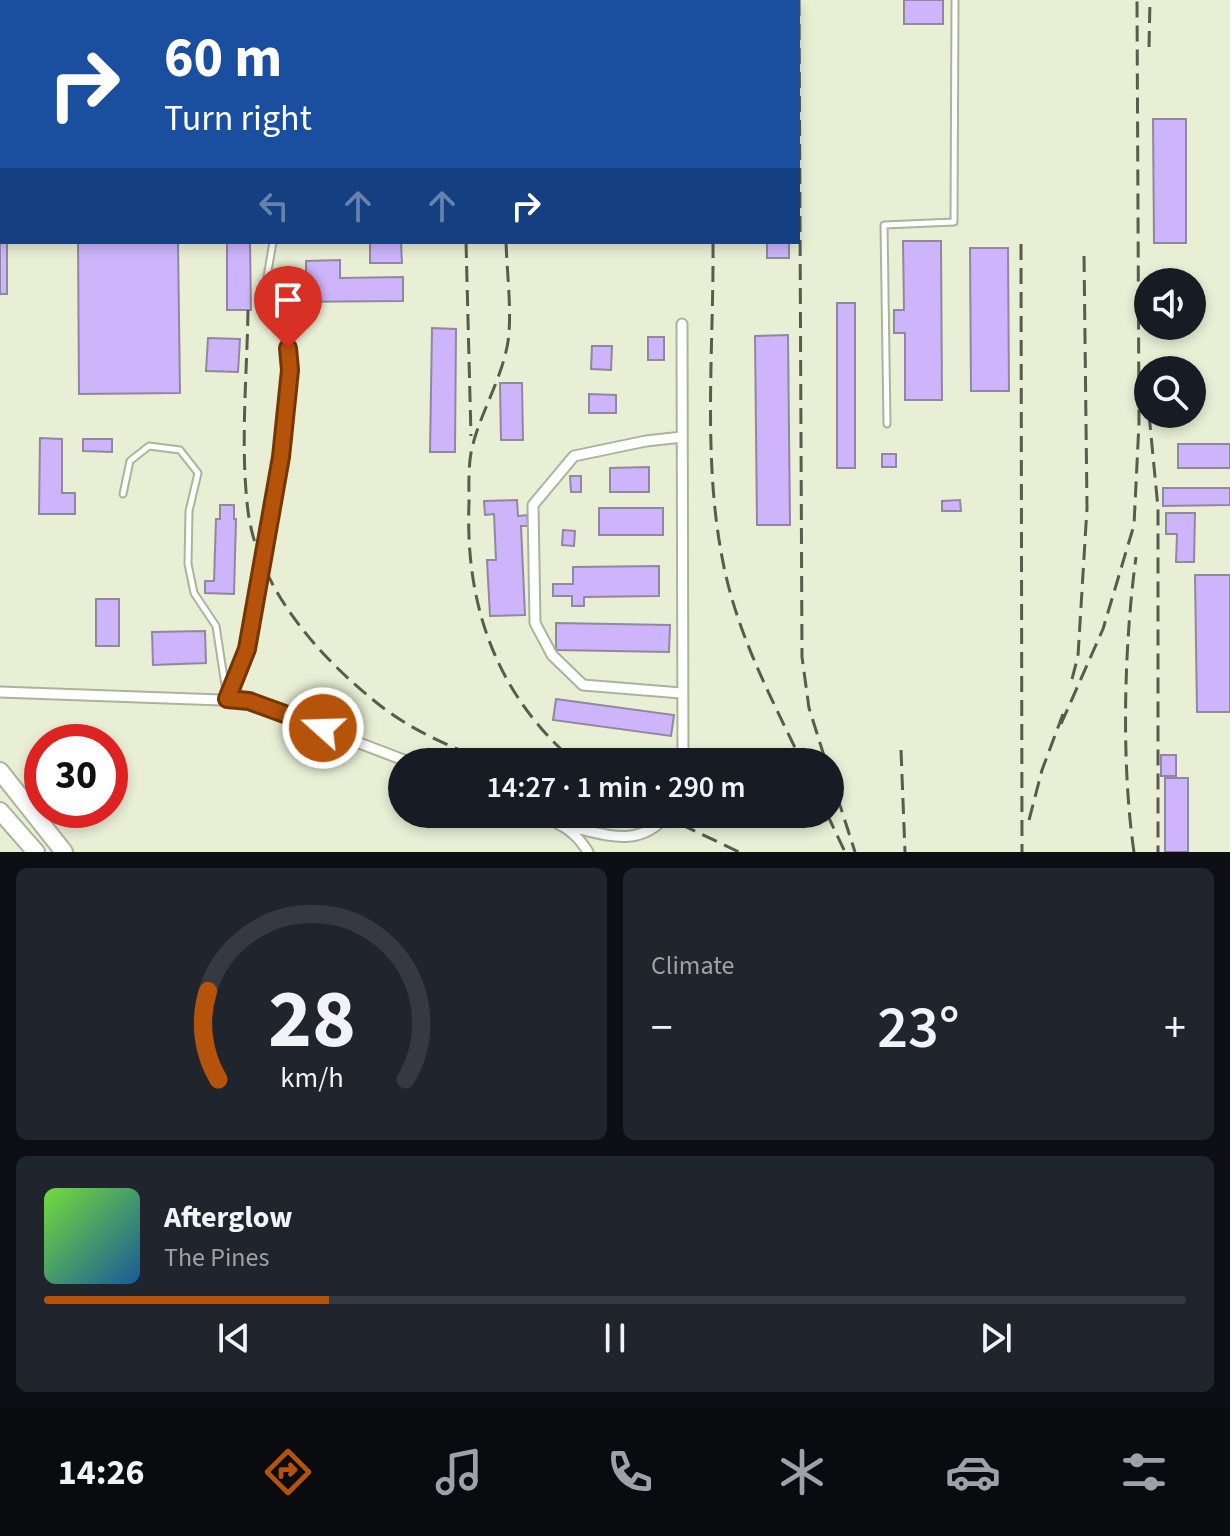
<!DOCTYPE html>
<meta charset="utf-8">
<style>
body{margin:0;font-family:"Source Sans 3",sans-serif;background:#20242c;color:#f1f3f6;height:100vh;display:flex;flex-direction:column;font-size:30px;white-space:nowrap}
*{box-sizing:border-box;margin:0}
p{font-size:26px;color:#9ea1a6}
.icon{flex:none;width:44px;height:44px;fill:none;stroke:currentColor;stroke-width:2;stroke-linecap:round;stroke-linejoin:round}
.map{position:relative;height:852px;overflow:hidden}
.details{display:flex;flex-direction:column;gap:16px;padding:16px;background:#0d0f14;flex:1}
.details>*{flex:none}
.hud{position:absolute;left:0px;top:0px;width:800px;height:244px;box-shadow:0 4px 12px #0003;background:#1a4fa0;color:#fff;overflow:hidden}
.controls{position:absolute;left:1134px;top:268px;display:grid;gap:16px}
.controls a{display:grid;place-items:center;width:72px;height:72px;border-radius:50%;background:#171b24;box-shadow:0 4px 12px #0003;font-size:40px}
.speed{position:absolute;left:24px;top:724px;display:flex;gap:16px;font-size:40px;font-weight:700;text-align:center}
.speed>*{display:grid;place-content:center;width:104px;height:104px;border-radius:50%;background:#171b24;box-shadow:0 4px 12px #0003;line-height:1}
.speed .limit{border:12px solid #d22;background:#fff;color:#111}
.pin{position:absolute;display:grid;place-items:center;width:68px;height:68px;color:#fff;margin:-82px -34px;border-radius:50% 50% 50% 0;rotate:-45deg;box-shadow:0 0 8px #0007}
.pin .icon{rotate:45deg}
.me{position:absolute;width:88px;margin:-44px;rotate:290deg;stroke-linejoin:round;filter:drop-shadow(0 0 6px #0008)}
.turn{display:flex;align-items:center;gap:28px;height:168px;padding:0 32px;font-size:36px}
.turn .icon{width:104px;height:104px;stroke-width:2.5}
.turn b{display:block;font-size:56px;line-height:68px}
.lanes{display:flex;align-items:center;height:76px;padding:0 32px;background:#0003;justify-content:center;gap:40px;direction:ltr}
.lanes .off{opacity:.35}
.big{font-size:60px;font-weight:600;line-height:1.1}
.details .card{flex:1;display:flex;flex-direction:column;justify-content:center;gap:12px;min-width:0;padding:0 28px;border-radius:12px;background:#20242c}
.details .dial{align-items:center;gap:0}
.dial svg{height:208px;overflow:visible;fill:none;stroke:#363941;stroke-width:7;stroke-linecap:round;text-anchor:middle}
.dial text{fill:#f1f3f6;stroke:none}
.song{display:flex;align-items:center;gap:24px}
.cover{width:96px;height:96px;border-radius:12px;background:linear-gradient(135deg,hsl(100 70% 55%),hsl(210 70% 35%))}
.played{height:8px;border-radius:4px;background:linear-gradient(90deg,#b45309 25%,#363941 25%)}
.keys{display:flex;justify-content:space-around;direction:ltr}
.heat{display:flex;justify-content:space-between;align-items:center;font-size:44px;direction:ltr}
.details .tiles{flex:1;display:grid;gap:16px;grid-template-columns:1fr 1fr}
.card:last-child{grid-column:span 2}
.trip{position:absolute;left:388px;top:748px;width:456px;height:80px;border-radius:40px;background:#171b24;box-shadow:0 4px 12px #0003;font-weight:600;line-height:80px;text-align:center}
.tab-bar{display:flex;height:128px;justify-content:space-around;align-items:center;background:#090b0e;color:#9ea1a6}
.tab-bar .icon{width:56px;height:56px}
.tab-bar .on{color:#b45309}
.tab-bar b{font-size:36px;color:#f1f3f6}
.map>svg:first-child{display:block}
</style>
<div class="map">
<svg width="1230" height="852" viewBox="0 0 1230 852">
<rect width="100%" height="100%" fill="#e9efd5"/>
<!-- building -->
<path fill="#cdb4fb" stroke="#8f889e" stroke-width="2" d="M601,0H683V2H601Z
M904,0H943V24H904Z
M0,10H2L0,89Z
M1153,119H1186V243H1154Z
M0,235L2,242H7V294H0Z
M903,241H941L942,400H905V333H894V310H904Z
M78,242H178L180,393L79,394Z
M227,242H250L251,310H227Z
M370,242H401L402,263H370Z
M767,242H789V258H767Z
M970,248H1008L1009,391H971Z
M340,260V278L403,277V301L277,302V278H306V261Z
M837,303H855V468H837Z
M432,328L456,329L455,452H430Z
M788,335L790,525H757L755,336Z
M648,337H664V360H648Z
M208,338L240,339L238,372L206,371Z
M592,346H612L611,370L591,369Z
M500,383H522L523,440H501Z
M589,394L616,395V413H589Z
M40,438L62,439V493H75V514H39Z
M83,439H112V452L83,451Z
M1178,444H1230V468H1178Z
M882,454H896V467H882Z
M649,467V492H610V468Z
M570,476H581V492H571Z
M1163,488H1230V505L1163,506Z
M517,500L518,516L527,515L528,526H521L525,615L490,616L487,560H496L494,514L485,515L484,501Z
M960,500L961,511H942V501Z
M220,505H234V519H236L234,594L205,593V581H214L216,519H220Z
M599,508H663V535H599Z
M1166,513H1195L1194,562H1176L1177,534H1166Z
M563,530L575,531L574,546L562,545Z
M659,566V596L584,597V606H572V596H553V584H573V567Z
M1195,575H1230V712H1197Z
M96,599H119V646H96Z
M556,623L670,625L669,652L556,650Z
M205,631L206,663L153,665L152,632Z
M556,699L674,715L671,736L553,720Z
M1161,755H1176V776H1161Z
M1165,778H1188V852H1165Z"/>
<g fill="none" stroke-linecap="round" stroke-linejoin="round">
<defs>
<path id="service" d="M0,176H2
M887,424L884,225L954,222L955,0
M123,494L130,461L149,446L180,450L198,473L189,511L188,564L194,593L216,626L227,698
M227,699L247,649L281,457L290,370L285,326L271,304L267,277L273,242"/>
<path id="minor" d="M682,324L683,762
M0,692L249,701L409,762
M681,693L583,685L552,655L535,623L533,505L574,456L646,441L682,437
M537,814C559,823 575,830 588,852
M566,826C606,834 638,850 668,814"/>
<path id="trunk" d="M0,771L64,852
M0,811L36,852"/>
</defs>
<!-- service casing -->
<use href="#service" stroke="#adb39b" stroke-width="9"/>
<!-- minor casing -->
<use href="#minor" stroke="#adb39b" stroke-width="13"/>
<!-- trunk casing -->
<use href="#trunk" stroke="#adb39b" stroke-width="20"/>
<!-- service -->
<use href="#service" stroke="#fff" stroke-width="5"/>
<!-- minor -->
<use href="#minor" stroke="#fff" stroke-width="9"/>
<!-- trunk -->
<use href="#trunk" stroke="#fff" stroke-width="16"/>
<!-- rail -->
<path stroke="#585b4d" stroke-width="3" stroke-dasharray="16 8" stroke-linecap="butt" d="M711,0V2
M799,0L802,657L809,708L826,762
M1149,47L1150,0
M466,242L471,436
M506,242C507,272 511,303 509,333C506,372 481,410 472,448C468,465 469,485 469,503C465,605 496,694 575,762
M713,242C714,352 701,468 726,576C741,641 773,702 802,762
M1021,244L1022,852
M248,310C247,376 240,445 248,511C258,588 318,656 377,703C410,730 451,747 490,762
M1149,414L1158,508V852
M1072,679L1078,656L1087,508L1084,254
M1061,724L1103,629L1134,525L1139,423L1137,0
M901,750L905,852
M830,774L855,852
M634,814L670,827
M659,814L739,852
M827,814L845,852
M1029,820L1042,770L1063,714
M1134,852C1121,764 1124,645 1136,557"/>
</g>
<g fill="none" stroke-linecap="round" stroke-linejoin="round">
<defs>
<path id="route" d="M288,348L290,370L281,457L247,649L227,699L249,701L323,728"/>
</defs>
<!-- route casing -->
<use href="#route" stroke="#753606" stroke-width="20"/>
<!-- route -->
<use href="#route" stroke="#b45309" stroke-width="14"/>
</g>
</svg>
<div class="controls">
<a><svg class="icon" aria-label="sound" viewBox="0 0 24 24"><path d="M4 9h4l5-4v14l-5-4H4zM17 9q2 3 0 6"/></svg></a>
<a><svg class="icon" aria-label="search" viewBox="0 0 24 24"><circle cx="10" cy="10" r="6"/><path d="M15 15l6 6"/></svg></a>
</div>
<div class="speed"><div class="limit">30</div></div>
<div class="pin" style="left:288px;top:348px;background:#d93025"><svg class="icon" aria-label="arrive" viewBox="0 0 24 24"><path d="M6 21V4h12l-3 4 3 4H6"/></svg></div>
<svg class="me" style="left:323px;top:728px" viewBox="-20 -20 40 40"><circle r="17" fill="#b45309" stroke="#fff" stroke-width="3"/><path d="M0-11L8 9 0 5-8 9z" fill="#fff"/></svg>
<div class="trip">14:27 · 1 min · 290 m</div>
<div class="hud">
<div class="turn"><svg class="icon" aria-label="right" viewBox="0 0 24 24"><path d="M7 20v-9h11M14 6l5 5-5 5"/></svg><div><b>60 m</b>Turn right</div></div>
<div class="lanes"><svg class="icon off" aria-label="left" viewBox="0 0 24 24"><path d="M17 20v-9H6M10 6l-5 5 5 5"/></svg><svg class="icon off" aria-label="ahead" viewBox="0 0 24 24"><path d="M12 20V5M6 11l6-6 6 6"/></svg><svg class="icon off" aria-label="ahead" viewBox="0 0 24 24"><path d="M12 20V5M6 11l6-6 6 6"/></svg><svg class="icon" aria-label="right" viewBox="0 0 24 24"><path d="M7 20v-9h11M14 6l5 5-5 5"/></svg></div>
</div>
</div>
<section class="details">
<div class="tiles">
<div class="card dial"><svg viewBox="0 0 100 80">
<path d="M14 69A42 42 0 1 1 86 69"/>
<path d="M14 69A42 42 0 0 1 10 35" stroke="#b45309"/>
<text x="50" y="56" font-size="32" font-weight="700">28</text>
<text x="50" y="72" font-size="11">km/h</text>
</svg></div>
<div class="card"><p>Climate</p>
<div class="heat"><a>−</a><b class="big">23°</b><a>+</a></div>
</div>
<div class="card">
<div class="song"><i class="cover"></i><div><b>Afterglow</b><p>The Pines</p></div></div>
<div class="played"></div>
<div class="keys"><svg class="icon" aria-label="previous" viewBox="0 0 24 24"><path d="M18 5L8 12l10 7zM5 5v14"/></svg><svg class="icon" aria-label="pause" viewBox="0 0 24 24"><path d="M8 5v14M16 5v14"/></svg><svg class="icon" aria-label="next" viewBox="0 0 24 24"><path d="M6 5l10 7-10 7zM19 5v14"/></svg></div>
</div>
</div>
</section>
<nav class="tab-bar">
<b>14:26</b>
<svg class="icon on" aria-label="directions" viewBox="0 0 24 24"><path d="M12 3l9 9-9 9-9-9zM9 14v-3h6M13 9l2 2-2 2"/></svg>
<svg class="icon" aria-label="music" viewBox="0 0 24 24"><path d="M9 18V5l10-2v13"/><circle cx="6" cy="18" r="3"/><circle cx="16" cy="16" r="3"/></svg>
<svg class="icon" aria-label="phone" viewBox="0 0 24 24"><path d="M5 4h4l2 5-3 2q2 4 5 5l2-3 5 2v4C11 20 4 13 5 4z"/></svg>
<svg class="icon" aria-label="climate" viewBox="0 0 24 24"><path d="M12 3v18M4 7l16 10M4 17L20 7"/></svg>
<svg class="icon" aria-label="car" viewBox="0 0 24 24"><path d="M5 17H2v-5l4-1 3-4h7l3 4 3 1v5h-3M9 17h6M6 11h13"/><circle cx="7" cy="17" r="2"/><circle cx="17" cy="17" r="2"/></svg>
<svg class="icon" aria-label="filters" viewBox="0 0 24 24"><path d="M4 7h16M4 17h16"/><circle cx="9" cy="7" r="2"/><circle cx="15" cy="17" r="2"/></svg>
</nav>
